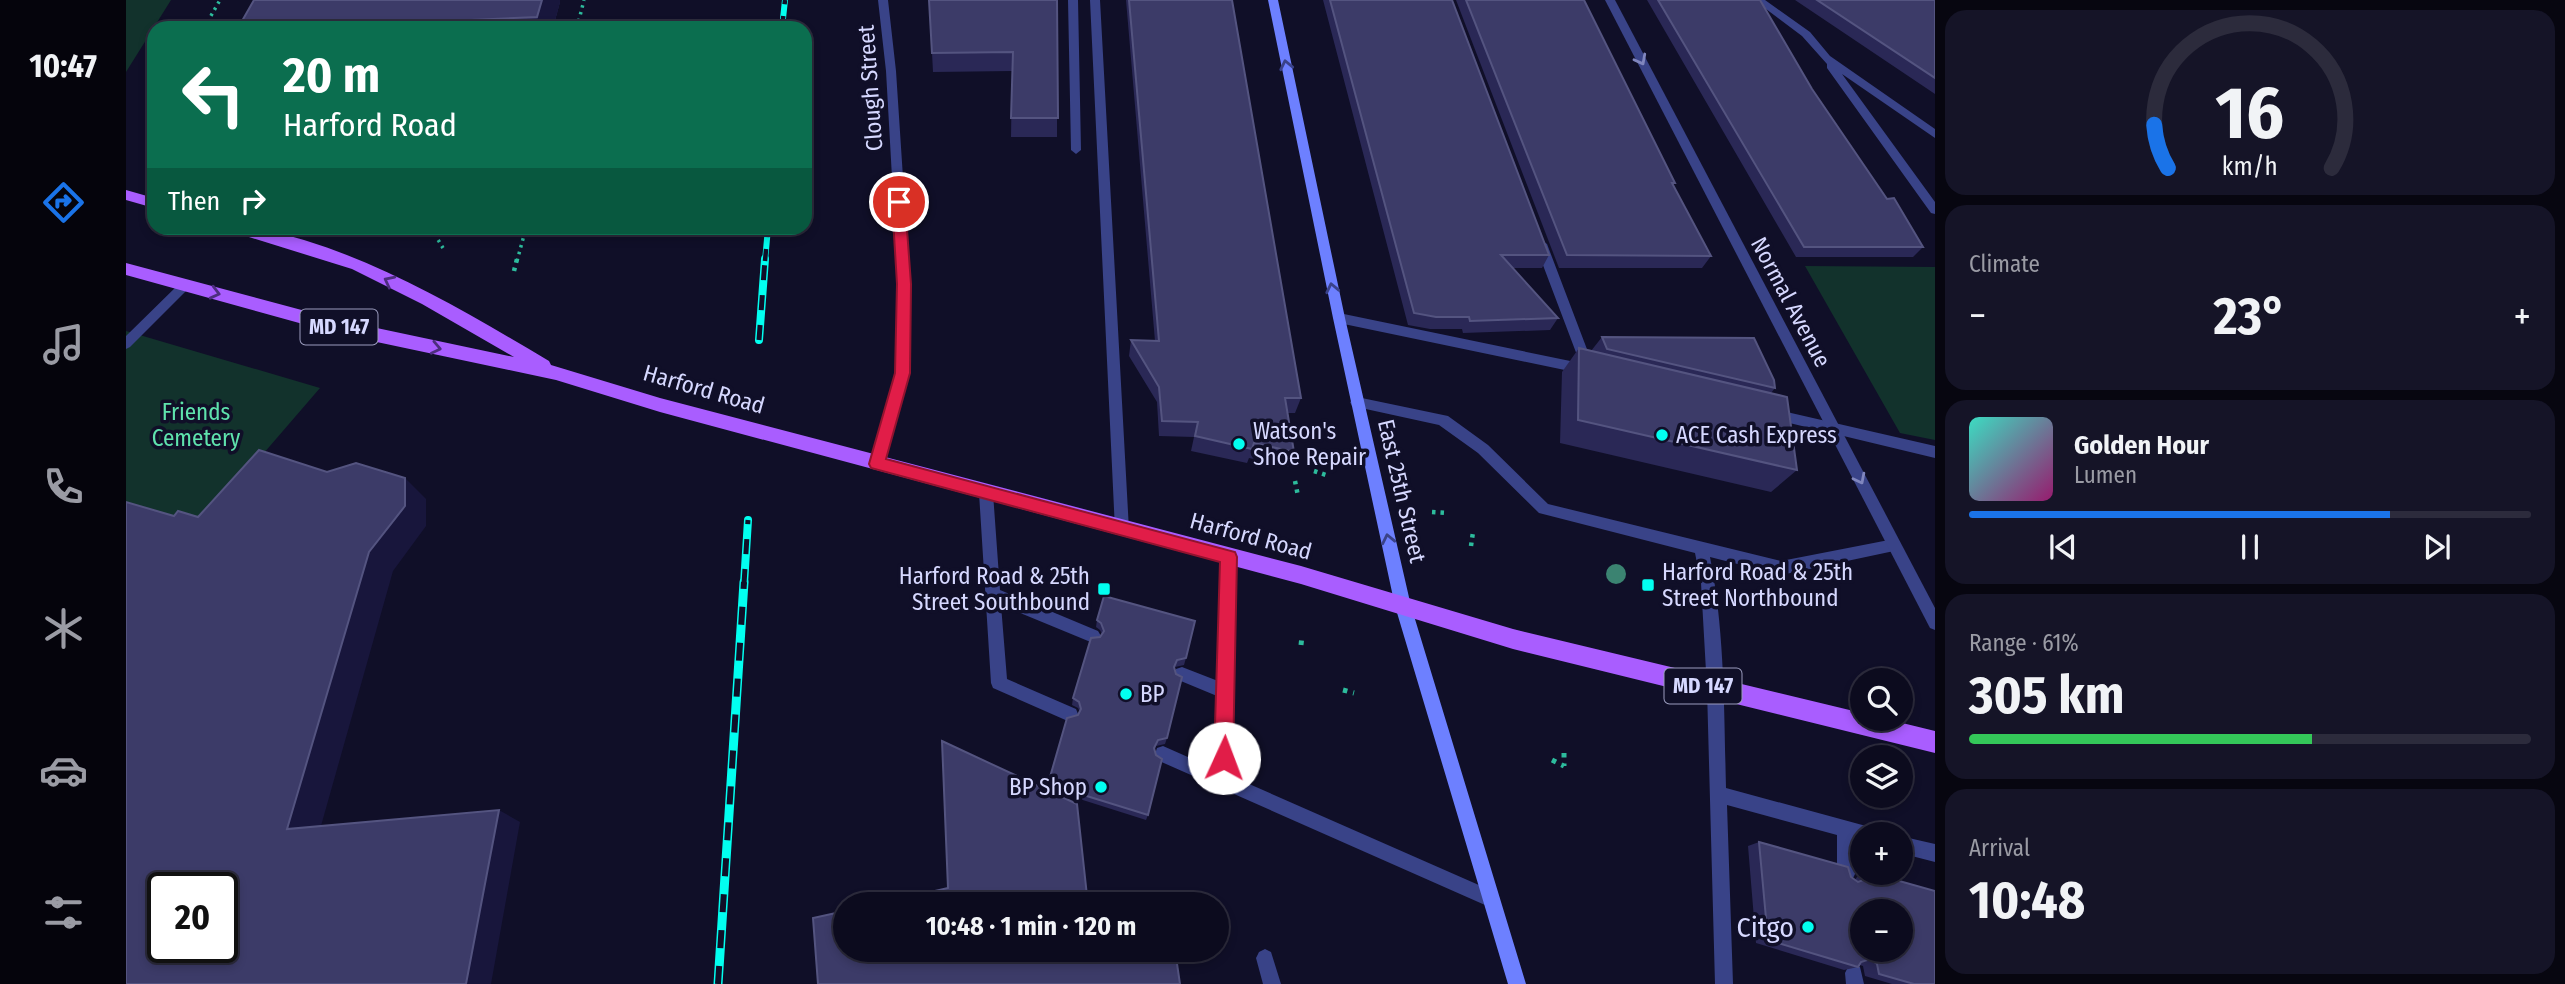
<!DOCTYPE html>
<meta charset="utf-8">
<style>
body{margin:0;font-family:"Fira Sans Condensed",sans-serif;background:#151427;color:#f1f3f6;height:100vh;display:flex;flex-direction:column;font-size:26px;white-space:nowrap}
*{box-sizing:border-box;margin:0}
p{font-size:23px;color:#9a9ba4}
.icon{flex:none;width:38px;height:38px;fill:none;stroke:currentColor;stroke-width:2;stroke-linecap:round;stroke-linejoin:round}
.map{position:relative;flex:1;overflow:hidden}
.sheet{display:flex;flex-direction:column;gap:10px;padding:10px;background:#070610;width:630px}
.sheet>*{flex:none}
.guide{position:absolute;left:21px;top:21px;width:665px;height:214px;border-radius:21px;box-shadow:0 4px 10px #0003,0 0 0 2px #2c2b3c;background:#0b6e4f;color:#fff;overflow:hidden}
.tools{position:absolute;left:1724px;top:668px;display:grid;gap:14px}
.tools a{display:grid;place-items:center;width:63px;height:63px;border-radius:50%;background:#0c0b1e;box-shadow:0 4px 10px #0003,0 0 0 2px #2c2b3c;font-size:35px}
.speed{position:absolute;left:21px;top:872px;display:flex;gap:14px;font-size:35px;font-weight:700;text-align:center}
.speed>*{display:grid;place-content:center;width:91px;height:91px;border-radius:50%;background:#0c0b1e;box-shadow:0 4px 10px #0003,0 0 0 2px #2c2b3c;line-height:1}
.speed .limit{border:4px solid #111;border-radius:10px;background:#fff;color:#111}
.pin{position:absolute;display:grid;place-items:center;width:60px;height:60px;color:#fff;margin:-30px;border:4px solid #fff;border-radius:50%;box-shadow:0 2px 7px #0007}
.me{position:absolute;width:77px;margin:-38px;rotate:2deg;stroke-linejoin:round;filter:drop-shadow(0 0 5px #0008)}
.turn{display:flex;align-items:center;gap:24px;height:147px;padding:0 21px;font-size:32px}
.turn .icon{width:91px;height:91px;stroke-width:2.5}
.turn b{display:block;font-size:49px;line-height:60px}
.then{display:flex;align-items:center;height:66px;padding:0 21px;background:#0003;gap:14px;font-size:26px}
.big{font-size:52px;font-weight:700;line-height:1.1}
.sheet .tile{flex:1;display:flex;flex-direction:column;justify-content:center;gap:10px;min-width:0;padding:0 24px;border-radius:21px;background:#151427}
.sheet .dial{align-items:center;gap:0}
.dial svg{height:182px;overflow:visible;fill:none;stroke:#2c2b3c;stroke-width:7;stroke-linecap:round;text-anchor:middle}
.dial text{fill:#f1f3f6;stroke:none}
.song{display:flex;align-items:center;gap:21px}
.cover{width:84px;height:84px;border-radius:10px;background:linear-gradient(135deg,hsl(170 70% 55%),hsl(320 70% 35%))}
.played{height:7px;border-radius:4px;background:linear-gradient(90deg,#1a73e8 75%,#2c2b3c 75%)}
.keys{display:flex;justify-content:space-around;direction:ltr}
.heat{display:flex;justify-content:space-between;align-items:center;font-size:38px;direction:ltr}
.charge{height:10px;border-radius:5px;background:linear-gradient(90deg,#34c759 61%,#2c2b3c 0)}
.trip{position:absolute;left:707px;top:892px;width:396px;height:70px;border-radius:35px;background:#0c0b1e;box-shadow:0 4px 10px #0003,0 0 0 2px #2c2b3c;font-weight:700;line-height:70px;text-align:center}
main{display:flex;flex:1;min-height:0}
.dock{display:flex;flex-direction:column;width:126px;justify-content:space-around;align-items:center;background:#05040c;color:#9a9ba4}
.dock .icon{width:49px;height:49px}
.dock .selected{color:#1a73e8}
.dock b{font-size:32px;color:#f1f3f6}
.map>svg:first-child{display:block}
</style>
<main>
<nav class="dock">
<b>10:47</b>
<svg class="icon selected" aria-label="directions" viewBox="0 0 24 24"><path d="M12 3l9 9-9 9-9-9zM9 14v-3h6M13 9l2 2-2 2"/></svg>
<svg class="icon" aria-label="music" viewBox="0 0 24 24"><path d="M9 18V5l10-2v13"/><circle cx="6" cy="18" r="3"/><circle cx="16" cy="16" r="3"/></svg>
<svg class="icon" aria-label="phone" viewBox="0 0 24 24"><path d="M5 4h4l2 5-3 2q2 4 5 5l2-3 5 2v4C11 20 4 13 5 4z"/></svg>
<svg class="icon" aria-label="climate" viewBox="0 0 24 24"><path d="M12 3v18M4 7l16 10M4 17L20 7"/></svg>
<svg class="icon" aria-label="car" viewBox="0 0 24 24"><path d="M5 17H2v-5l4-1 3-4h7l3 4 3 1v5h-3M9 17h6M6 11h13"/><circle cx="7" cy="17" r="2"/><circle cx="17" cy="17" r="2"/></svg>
<svg class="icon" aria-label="filters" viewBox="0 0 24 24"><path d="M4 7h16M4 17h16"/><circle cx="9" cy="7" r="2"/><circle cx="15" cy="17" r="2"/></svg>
</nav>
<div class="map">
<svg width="1809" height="984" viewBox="0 0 1809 984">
<rect width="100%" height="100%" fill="#100f28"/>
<!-- green -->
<path fill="#12322c" d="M0,0H45L0,72Z
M1679,266L1809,267V440L1774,433Z
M0,331L194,388L12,599L0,772Z"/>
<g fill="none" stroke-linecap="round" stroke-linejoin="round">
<!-- path-far2 -->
<path stroke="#2dbc9d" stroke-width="3.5" stroke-dasharray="2.5 4.5" stroke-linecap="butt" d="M78,28L94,0
M451,28L458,0
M305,228L317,248
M391,261L400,228"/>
<!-- path-far1 -->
<path stroke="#2dbc9d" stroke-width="4.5" stroke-dasharray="3.5 5" stroke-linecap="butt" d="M388,271L391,259
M1188,471L1203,476
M1169,481L1172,496
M1306,512L1321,513
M1345,546L1347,532"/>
<!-- path -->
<path stroke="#2dbc9d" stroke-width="5" stroke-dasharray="4.5 6" stroke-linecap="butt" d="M1175,645L1176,636
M1217,690L1228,693
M1438,753V766
M1426,760L1438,766"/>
<!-- service -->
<path fill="#394388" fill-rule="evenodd" d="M752,0H762L770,71L784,284L782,373L758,464L756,468H746L744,464L770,373L772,284L760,71Z
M942,0H952L955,150L950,154L945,150Z
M964,0H974L1003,530L1001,534L996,536L991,534L989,530Z
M1628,0H1639L1684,32L1704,56L1809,129V138L1716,74L1809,202V214L1805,213L1701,68V64L1676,36Z
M1415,240L1421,244L1467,365L1463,373L1458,374L1213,323L1207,318L1213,313L1454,363L1409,244Z
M59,281L65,285L63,288L4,347L0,349V336L55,282Z
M1231,397L1322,416L1362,445L1422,504L1655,561L1768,539L1773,541L1775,545L1773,549L1768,551L1655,575L1584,557C1599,632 1598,712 1600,788L1740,826L1746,829L1748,835H1736V842L1728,840L1729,874L1726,880L1720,883L1714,880L1711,874V835L1601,805L1607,984H1589L1581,689L1575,583L1569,553L1413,513L1352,453L1313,425L1226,406L1224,402Z
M1648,409L1809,446V458L1643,418L1641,414Z
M860,487L865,489L867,493L874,590L972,631L975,636L972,641L967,643L875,605L881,679L950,709L952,714L950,719L944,722L867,688L865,683L853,493L855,489Z
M1103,551L1108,552L1110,557L1105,776L1371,893L1374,899L1371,905L1365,908L1359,905L1031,760L1029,754L1031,748L1037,746L1089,769L1091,696L1050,679L1048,674L1050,669L1056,667L1092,681L1096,557L1098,552Z
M1774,836L1809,844V862L1774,853Z
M1139,949L1145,952L1155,984H1137L1130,958L1133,952Z
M1728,964L1734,967L1738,984H1720L1719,973L1722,967Z"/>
<!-- minor -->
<path fill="#394388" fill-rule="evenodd" d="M1479,0H1489L1809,608V630L1804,628Z"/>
<!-- secondary -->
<path fill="#6d80ff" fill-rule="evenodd" d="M1142,0H1152L1219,318L1285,606L1400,984H1382L1269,606L1207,318Z"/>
<!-- primary -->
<path fill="#a95dff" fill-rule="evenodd" d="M0,190L28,198V208L0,200Z
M105,228C130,226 154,233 178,240C266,267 345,315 423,361L425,365L534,398L1175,566L1387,629L1736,713V719H1760L1809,731V753L1387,649L1175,584L534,412L430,380L213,334L0,275V263L213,320L388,357L296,304L226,269L107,232Z"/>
<defs>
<path id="rail-far2" d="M656,28L659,0
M639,261L642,228"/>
<path id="rail-far1" d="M633,340L639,259
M618,584L622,520"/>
<path id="rail" d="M592,984L618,582"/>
</defs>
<!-- rail-far2 casing -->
<use href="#rail-far2" stroke="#02fff0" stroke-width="6"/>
<!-- rail-far1 casing -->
<use href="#rail-far1" stroke="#02fff0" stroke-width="8"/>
<!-- rail casing -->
<use href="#rail" stroke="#02fff0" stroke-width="9"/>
<!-- rail-far2 -->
<use href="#rail-far2" stroke="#100f28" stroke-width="4.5" stroke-dasharray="12" stroke-linecap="butt"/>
<!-- rail-far1 -->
<use href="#rail-far1" stroke="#100f28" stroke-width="5" stroke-dasharray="15" stroke-linecap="butt"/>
<!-- rail -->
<use href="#rail" stroke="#100f28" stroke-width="6" stroke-dasharray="18" stroke-linecap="butt"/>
</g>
<!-- trees -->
<circle fill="#3b8371" cx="1490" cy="574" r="10"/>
<!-- wall -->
<path fill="#2a2856" d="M931,0V137H885L886,71L807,72L806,53Z
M1000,0H1106L1175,398L1169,413H1162L1168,452L1162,467L1123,458L1121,463L1065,451L1068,437L1033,436L1031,402L1003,356L1005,340L1029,341Z
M1197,0H1326L1423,255L1416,268H1386L1432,318L1424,330L1337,333L1336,329H1304L1282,325Z
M1330,0H1458L1549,183L1547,185L1585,256L1576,268H1433Z
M1521,0H1634L1686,89L1761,199L1797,247L1787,257H1670Z
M1669,0H1809V94Z
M434,2L427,28H112Z
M1476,337L1649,388L1645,393L1671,470L1645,492L1434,443L1436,372L1453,348L1465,351Z
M971,620L1060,658L1058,665L1049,667L1048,668L1041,738L1039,744L1030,746L1029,749L1022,815L1020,820L922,789V784L954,712L952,708L946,705L947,698L976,634L974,630L970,627Z
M1633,842L1729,880L1731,877L1745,873L1809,984H1766L1739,976L1737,966L1734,965L1732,967L1718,970L1630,943L1622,846Z"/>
<!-- shaded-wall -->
<path fill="#18163c" d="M416,0H434V2L427,28H416L411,17Z
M279,478L300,499V526L267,571L191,840L161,829L243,552Z
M373,810L394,822L365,984H340Z"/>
<!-- building -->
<path fill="#3c3b68" stroke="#545480" stroke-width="2" fill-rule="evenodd" d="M128,0H416L411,17L164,28H112Z
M803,0H931L932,118H885L887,52L806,53Z
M1003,0H1106L1175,398H1159L1168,452L1128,443L1126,449L1069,436L1072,422L1036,421L1033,387L1005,340L1033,341Z
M1204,0H1326L1423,255H1375L1432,318L1344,321L1343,317H1310L1288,313Z
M1340,0H1458L1549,183H1546L1585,256L1441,255Z
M1532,0H1634L1686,89L1761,199L1768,198L1797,247H1678Z
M1691,0H1809V78Z
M1476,337L1628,338L1648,380L1649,388L1481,349Z
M1453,348L1661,397L1671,470L1452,420Z
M133,450L201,472L230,463L279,478V506L243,552L161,829L373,810L340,984H0V502L48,516L52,511L72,517ZM37,887H96V947H37Z
M978,596L1069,621L1060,658L1051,660L1048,667L1050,674L1056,677L1041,738L1032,740L1028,748L1030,755L1036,759L1022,815L922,784L941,718L952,715L955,709L953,702L947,698L965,638L974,637L978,631L975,623L971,620Z
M816,741L951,804L962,905H748L822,888Z
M1633,842L1722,867L1725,877L1732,882L1741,879L1744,873H1745L1809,891V984H1788L1753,974L1751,964L1744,959L1735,962L1732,967L1642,940ZM1736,912H1774V950H1736Z
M719,911V950H1049L1054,984H692L687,918Z"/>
<!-- one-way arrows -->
<defs><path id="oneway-chevron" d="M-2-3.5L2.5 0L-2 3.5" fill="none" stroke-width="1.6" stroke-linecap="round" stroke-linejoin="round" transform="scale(1.75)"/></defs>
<g stroke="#8086be">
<use href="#oneway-chevron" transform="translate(1515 60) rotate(62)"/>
<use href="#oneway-chevron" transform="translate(1734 479) rotate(63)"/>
</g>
<g stroke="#3a4289">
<use href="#oneway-chevron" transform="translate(1160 65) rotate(-102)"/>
<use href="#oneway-chevron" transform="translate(1206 288) rotate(-102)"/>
<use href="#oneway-chevron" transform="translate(1262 539) rotate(-102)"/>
</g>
<g stroke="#4d2e7e">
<use href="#oneway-chevron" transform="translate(263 281) rotate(-153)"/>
<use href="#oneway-chevron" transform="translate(89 293) rotate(14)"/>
<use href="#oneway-chevron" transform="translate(310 348) rotate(12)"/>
</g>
<!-- route -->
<path fill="#e11d48" stroke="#92132f" stroke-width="2" d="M773,197L779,202L785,284L784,373L760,459L1109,552L1111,557L1107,758L1104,765L1098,768L1091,765L1088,758L1094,562L745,468L743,464L769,373L771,284L766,202Z"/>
<!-- markers -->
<g fill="#02fff0" stroke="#100f28" stroke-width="2.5">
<circle cx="1536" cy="435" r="7"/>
<circle cx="1113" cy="444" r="7"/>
<rect x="1515" y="578" width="14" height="14" rx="3.5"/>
<rect x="971" y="582" width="14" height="14" rx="3.5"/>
<circle cx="1000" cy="694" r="7"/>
<circle cx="975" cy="787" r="7"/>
<circle cx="1682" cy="927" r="7"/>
</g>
<g text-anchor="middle" stroke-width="7" stroke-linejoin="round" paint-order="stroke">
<!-- shield labels -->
<g fill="#100f28" stroke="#9b9cbe" stroke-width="2">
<rect x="174.5" y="309.5" width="77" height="35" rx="5"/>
<rect x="1538.5" y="668.5" width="77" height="35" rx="5"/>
</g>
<g font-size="21" font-weight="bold" fill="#d6d8ff">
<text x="213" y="334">MD 147</text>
<text x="1577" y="693">MD 147</text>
</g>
<!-- street labels -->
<g font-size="23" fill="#d6d8ff" stroke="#100f28">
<text transform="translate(744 88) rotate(-94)" y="8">Clough Street</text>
<text transform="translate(1665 302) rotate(62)" y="8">Normal Avenue</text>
<text transform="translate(578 389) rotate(16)" y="8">Harford Road</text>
<text transform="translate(1276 491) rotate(77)" y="8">East 25th Street</text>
<text transform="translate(1125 536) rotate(15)" y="8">Harford Road</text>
</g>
<!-- park labels -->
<g font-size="23" fill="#5fe2ad" stroke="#100f28">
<text x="70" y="420">Friends<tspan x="70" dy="26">Cemetery</tspan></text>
</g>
<!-- poi labels -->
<g font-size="23" fill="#d6d8ff" stroke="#100f28" text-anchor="start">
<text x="1127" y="439">Watson's<tspan x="1127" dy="26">Shoe Repair</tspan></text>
<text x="1550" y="443">ACE Cash Express</text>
<text x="1536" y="580">Harford Road &amp; 25th<tspan x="1536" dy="26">Street Northbound</tspan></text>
<text x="964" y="584" text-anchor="end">Harford Road &amp; 25th<tspan x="964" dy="26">Street Southbound</tspan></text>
<text x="1014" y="702">BP</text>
<text x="961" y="795" text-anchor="end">BP Shop</text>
</g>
<!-- near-poi labels -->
<g font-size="28" fill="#d6d8ff" stroke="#100f28" text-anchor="end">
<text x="1668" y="937">Citgo</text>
</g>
</g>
</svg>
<div class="tools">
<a><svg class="icon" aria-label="search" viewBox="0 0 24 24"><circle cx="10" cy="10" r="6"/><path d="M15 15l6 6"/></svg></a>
<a><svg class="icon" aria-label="layers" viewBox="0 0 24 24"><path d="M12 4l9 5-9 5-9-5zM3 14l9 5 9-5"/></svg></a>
<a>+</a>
<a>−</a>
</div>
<div class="speed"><div class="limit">20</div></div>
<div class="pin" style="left:773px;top:202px;background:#d93025"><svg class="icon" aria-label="arrive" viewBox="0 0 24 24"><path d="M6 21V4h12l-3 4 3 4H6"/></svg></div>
<svg class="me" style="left:1098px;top:758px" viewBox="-20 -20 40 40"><circle r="19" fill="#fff"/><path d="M0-13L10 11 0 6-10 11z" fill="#e11d48"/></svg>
<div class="trip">10:48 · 1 min · 120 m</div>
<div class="guide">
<div class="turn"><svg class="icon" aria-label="left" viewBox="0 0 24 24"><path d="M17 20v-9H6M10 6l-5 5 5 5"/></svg><div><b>20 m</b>Harford Road</div></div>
<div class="then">Then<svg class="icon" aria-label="right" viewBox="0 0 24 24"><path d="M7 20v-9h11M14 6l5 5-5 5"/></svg></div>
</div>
</div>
<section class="sheet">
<div class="tile dial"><svg viewBox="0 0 100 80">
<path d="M14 69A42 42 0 1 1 86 69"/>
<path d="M14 69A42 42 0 0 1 8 50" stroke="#1a73e8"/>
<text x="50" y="56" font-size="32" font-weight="700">16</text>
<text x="50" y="72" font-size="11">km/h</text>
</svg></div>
<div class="tile"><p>Climate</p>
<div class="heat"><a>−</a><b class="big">23°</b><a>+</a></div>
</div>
<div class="tile">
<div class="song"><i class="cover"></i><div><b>Golden Hour</b><p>Lumen</p></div></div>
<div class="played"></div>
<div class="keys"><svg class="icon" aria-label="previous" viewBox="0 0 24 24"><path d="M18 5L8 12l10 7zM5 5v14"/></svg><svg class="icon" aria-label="pause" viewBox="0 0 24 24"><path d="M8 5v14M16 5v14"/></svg><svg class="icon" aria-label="next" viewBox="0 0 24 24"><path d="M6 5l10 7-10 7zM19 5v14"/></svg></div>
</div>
<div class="tile"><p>Range · 61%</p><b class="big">305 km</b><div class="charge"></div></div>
<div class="tile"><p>Arrival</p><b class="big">10:48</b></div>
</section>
</main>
